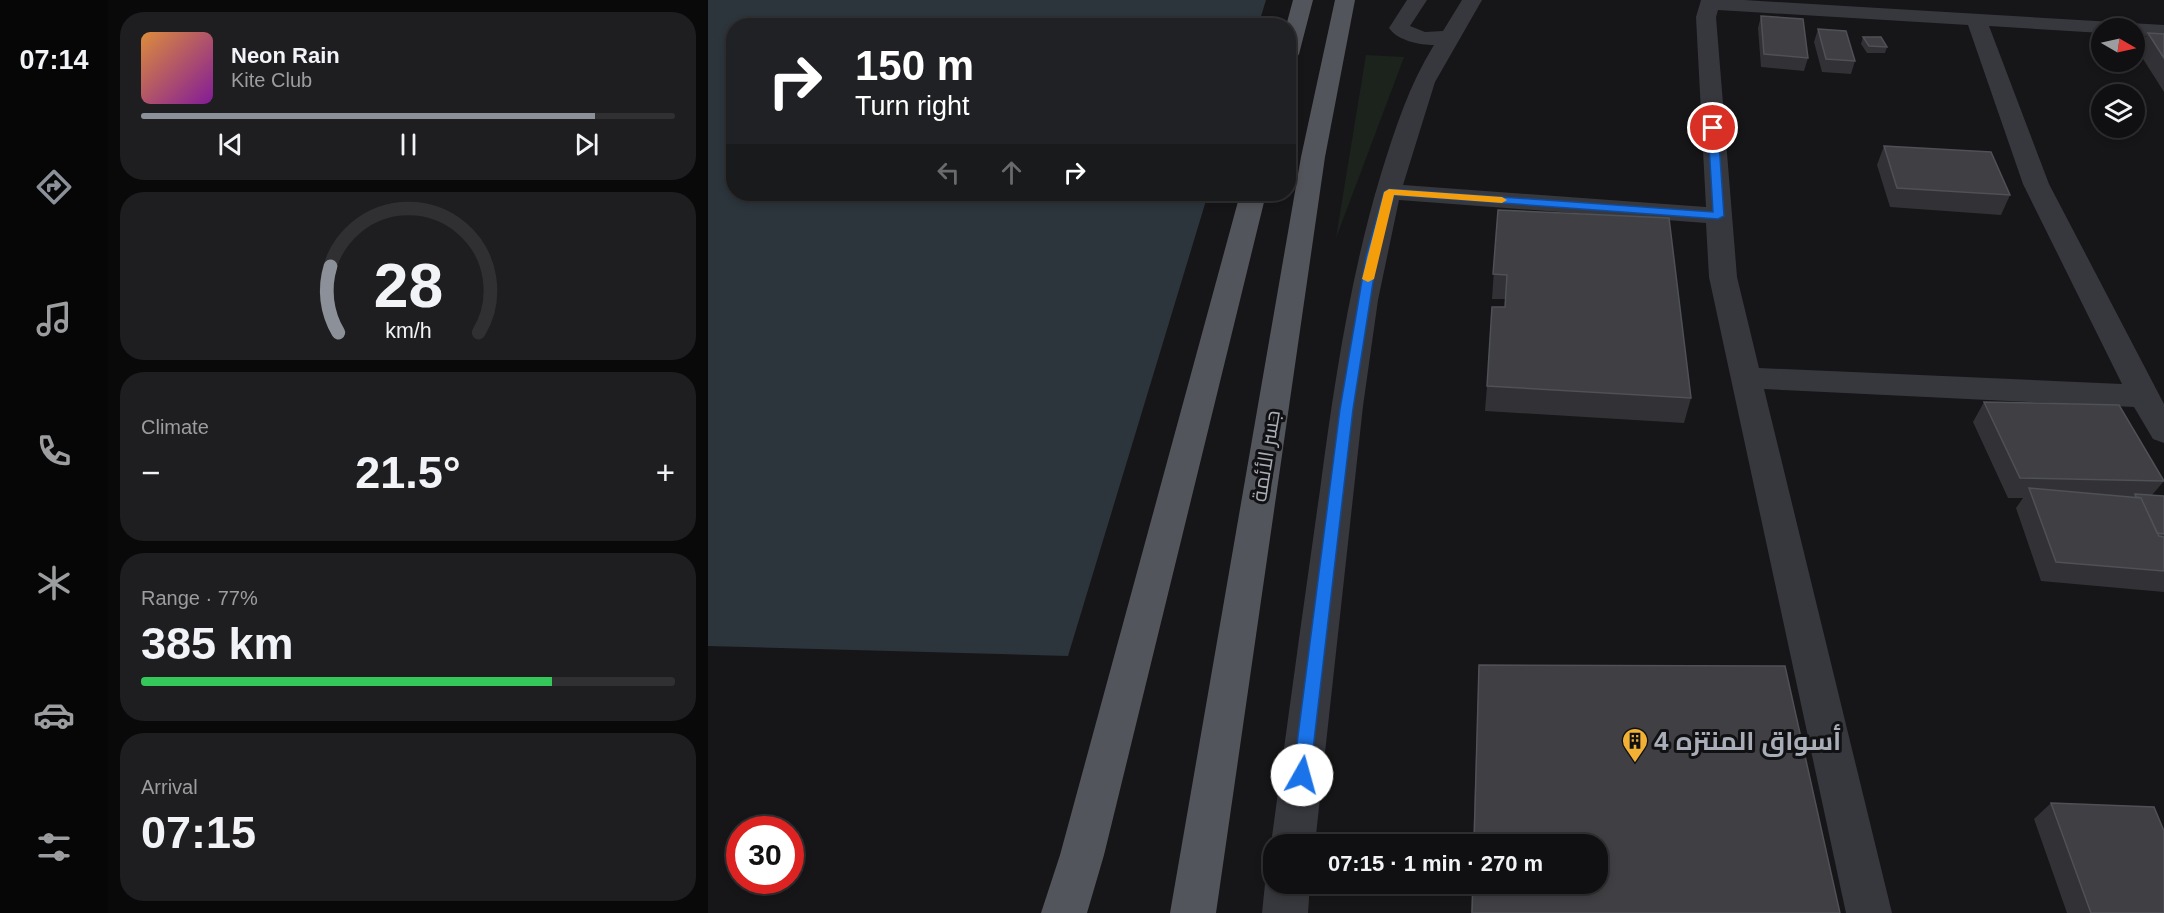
<!DOCTYPE html>
<meta charset="utf-8">
<style>
body{margin:0;font-family:Helvetica,Cairo,sans-serif;background:#1e1e20;color:#f1f3f6;height:100vh;display:flex;flex-direction:column;font-size:22px;white-space:nowrap}
*{box-sizing:border-box;margin:0}
p{font-size:20px;color:#9c9d9f}
.icon{flex:none;width:33px;height:33px;fill:none;stroke:currentColor;stroke-width:2;stroke-linecap:round;stroke-linejoin:round}
.map{position:relative;flex:1;overflow:hidden}
.details{display:flex;flex-direction:column;gap:12px;padding:12px;background:#09090a;width:600px}
.details>*{flex:none}
.hud{position:absolute;left:18px;top:18px;width:570px;height:183px;border-radius:24px;box-shadow:0 3px 9px #0003,0 0 0 2px #303032;background:#202124;color:#fff;overflow:hidden}
.needle{width:39px;rotate:99deg}
.buttons{position:absolute;left:1383px;top:18px;display:grid;gap:12px}
.buttons a{display:grid;place-items:center;width:54px;height:54px;border-radius:50%;background:#101012;box-shadow:0 3px 9px #0003,0 0 0 2px #303032;font-size:30px}
.speed{position:absolute;left:18px;top:816px;display:flex;gap:12px;font-size:30px;font-weight:700;text-align:center}
.speed>*{display:grid;place-content:center;width:78px;height:78px;border-radius:50%;background:#101012;box-shadow:0 3px 9px #0003,0 0 0 2px #303032;line-height:1}
.speed .limit{border:9px solid #d22;background:#fff;color:#111}
.pin{position:absolute;display:grid;place-items:center;width:51px;height:51px;color:#fff;margin:-26px;border:3px solid #fff;border-radius:50%;box-shadow:0 2px 6px #0007}
.me{position:absolute;width:66px;margin:-33px;rotate:7deg;stroke-linejoin:round;filter:drop-shadow(0 0 4px #0008)}
.turn{display:flex;align-items:center;gap:21px;height:126px;padding:0 30px;font-size:27px}
.turn .icon{width:78px;height:78px;stroke-width:2.5}
.turn b{display:block;font-size:42px;line-height:51px}
.lanes{display:flex;align-items:center;height:57px;padding:0 30px;background:#0003;justify-content:center;gap:30px;direction:ltr}
.lanes .off{opacity:.35}
.big{font-size:45px;font-weight:700;line-height:1.1}
.details .card{flex:1;display:flex;flex-direction:column;justify-content:center;gap:9px;min-width:0;padding:0 21px;border-radius:24px;background:#1e1e20}
.details .dial{align-items:center;gap:0}
.dial svg{height:156px;overflow:visible;fill:none;stroke:#303032;stroke-width:7;stroke-linecap:round;text-anchor:middle}
.dial text{fill:#f1f3f6;stroke:none}
.song{display:flex;align-items:center;gap:18px}
.cover{width:72px;height:72px;border-radius:9px;background:linear-gradient(135deg,hsl(30 70% 55%),hsl(290 70% 35%))}
.played{height:6px;border-radius:3px;background:linear-gradient(90deg,#8c9099 85%,#303032 85%)}
.keys{display:flex;justify-content:space-around;direction:ltr}
.heat{display:flex;justify-content:space-between;align-items:center;font-size:33px;direction:ltr}
.charge{height:9px;border-radius:4px;background:linear-gradient(90deg,#34c759 77%,#303032 0)}
.trip{position:absolute;left:555px;top:834px;width:345px;height:60px;border-radius:24px;background:#101012;box-shadow:0 3px 9px #0003,0 0 0 2px #303032;font-weight:700;line-height:60px;text-align:center}
main{display:flex;flex:1;min-height:0}
.tab-bar{display:flex;flex-direction:column;width:108px;justify-content:space-around;align-items:center;background:#060607;color:#9c9d9f}
.tab-bar .icon{width:42px;height:42px}
.tab-bar .on{color:#8c9099}
.tab-bar b{font-size:27px;color:#f1f3f6}
.map>svg:first-child{display:block}
</style>
<main>
<nav class="tab-bar">
<b>07:14</b>
<svg class="icon on" aria-label="directions" viewBox="0 0 24 24"><path d="M12 3l9 9-9 9-9-9zM9 14v-3h6M13 9l2 2-2 2"/></svg>
<svg class="icon" aria-label="music" viewBox="0 0 24 24"><path d="M9 18V5l10-2v13"/><circle cx="6" cy="18" r="3"/><circle cx="16" cy="16" r="3"/></svg>
<svg class="icon" aria-label="phone" viewBox="0 0 24 24"><path d="M5 4h4l2 5-3 2q2 4 5 5l2-3 5 2v4C11 20 4 13 5 4z"/></svg>
<svg class="icon" aria-label="climate" viewBox="0 0 24 24"><path d="M12 3v18M4 7l16 10M4 17L20 7"/></svg>
<svg class="icon" aria-label="car" viewBox="0 0 24 24"><path d="M5 17H2v-5l4-1 3-4h7l3 4 3 1v5h-3M9 17h6M6 11h13"/><circle cx="7" cy="17" r="2"/><circle cx="17" cy="17" r="2"/></svg>
<svg class="icon" aria-label="filters" viewBox="0 0 24 24"><path d="M4 7h16M4 17h16"/><circle cx="9" cy="7" r="2"/><circle cx="15" cy="17" r="2"/></svg>
</nav>
<section class="details">
<div class="card">
<div class="song"><i class="cover"></i><div><b>Neon Rain</b><p>Kite Club</p></div></div>
<div class="played"></div>
<div class="keys"><svg class="icon" aria-label="previous" viewBox="0 0 24 24"><path d="M18 5L8 12l10 7zM5 5v14"/></svg><svg class="icon" aria-label="pause" viewBox="0 0 24 24"><path d="M8 5v14M16 5v14"/></svg><svg class="icon" aria-label="next" viewBox="0 0 24 24"><path d="M6 5l10 7-10 7zM19 5v14"/></svg></div>
</div>
<div class="card dial"><svg viewBox="0 0 100 80">
<path d="M14 69A42 42 0 1 1 86 69"/>
<path d="M14 69A42 42 0 0 1 10 35" stroke="#8c9099"/>
<text x="50" y="56" font-size="32" font-weight="700">28</text>
<text x="50" y="72" font-size="11">km/h</text>
</svg></div>
<div class="card"><p>Climate</p>
<div class="heat"><a>−</a><b class="big">21.5°</b><a>+</a></div>
</div>
<div class="card"><p>Range · 77%</p><b class="big">385 km</b><div class="charge"></div></div>
<div class="card"><p>Arrival</p><b class="big">07:15</b></div>
</section>
<div class="map">
<svg width="1456" height="913" viewBox="0 0 1456 913">
<rect width="100%" height="100%" fill="#161618"/>
<!-- green -->
<path fill="#1c231d" d="M658,55L696,57L628,238Z"/>
<!-- water -->
<path fill="#2c353c" d="M0,0H558L550,26H26V194H500L360,656L0,646Z"/>
<g fill="none" stroke-linecap="round" stroke-linejoin="round">
<!-- street -->
<path fill="#37383d" fill-rule="evenodd" d="M699,0H719L702,26L717,32L735,31L754,0H774L727,82L695,185L998,207L988,17L993,0H1036L1456,25V37L1426,35V28H1394V33L1281,26L1341,184L1456,404V443L1445,439L1426,407L1056,389L1184,913H1138L1001,277L998,223L691,200L670,300L655,406L607,844H566V850L563,844C579,726 595,608 612,490C626,384 642,277 673,174C687,129 701,85 726,45C712,45 690,41 681,28ZM1010,10L1260,25L1315,184L1414,384L1051,368L1029,277L1008,17Z
M566,867V884H602L600,913H554L557,884Z"/>
<!-- primary -->
<path fill="#53555c" fill-rule="evenodd" d="M585,0H605L591,54L588,59L580,60V26H578Z
M627,0H647L617,157L508,913H462L593,157Z
M532,194H558L396,855L379,913H333L352,855Z"/>
</g>
<!-- wall -->
<path fill="#323236" d="M1053,16L1100,58L1096,71L1053,67L1050,28Z
M1110,29L1147,61L1143,74L1114,72L1106,42Z
M1440,33L1456,34V92L1430,51Z
M1155,37L1179,47L1177,53H1159L1153,44Z
M1176,146L1302,195L1293,215L1182,207L1169,165Z
M790,210L983,398L976,423L777,411L779,386L797,307L798,299H784Z
M1276,402L1456,481L1444,495L1456,496V592L1333,581L1308,508L1315,498H1300L1265,422Z
M771,665L1132,913H763L764,884H890V844H765Z
M1343,803L1456,913H1359L1326,819Z"/>
<!-- building -->
<path fill="#3f3f44" stroke="#4f5156" stroke-width="1.5" d="M1053,16L1095,19L1100,58L1056,54Z
M1110,29L1138,31L1147,61L1118,59Z
M1440,33L1456,34V58Z
M1155,37H1173L1179,47L1161,46Z
M1176,146L1283,152L1302,195L1189,188Z
M790,210L961,218L983,398L779,386L784,307H797L799,275L785,274Z
M1276,402L1411,405L1456,481L1312,478Z
M1321,488L1433,498L1451,536L1456,537V571L1348,562Z
M1427,494L1456,496V534L1449,533L1433,498L1428,497Z
M771,665L1077,666L1132,913H764L765,884H890V844H766Z
M1343,803L1446,807L1456,831V913H1383Z"/>
<!-- route -->
<path fill="#1a73e8" stroke="#114b97" stroke-width="1.5" d="M1005,125L1010,128L1016,216L1010,219L686,195L669,257L645,409L602,775L600,781L594,783L587,781L585,775L632,409L658,257L676,192L681,189L1005,212L1000,128Z"/>
<!-- slow -->
<path fill="#f59e0b" d="M681,189L794,197L799,200L794,203L686,195L666,279L660,282L654,279L676,192Z"/>
<!-- icons -->
<defs>
<symbol id="building-pin" viewBox="-11 -11 22 30"><path d="M0 17L-7.5 6A9.5 9.5 0 1 1 7.5 6Z" fill="#f2b134" stroke="#111113"/><path d="M-4-6H4V6H1V3H-1V6H-4ZM-2.5-4.3h1.7v1.8h-1.7ZM.8-4.3h1.7v1.8H.8ZM-2.5-1h1.7V.8h-1.7ZM.8-1h1.7V.8H.8Z" fill="#111"/></symbol>
</defs>
<g fill-rule="evenodd">
<use href="#building-pin" x="912" y="726" width="30" height="40"/>
</g>
<g text-anchor="middle" stroke-width="6" stroke-linejoin="round" paint-order="stroke">
<!-- street labels -->
<g font-size="21" fill="#a8adb8" stroke="#111113">
<text transform="translate(558 456) rotate(-81)" y="7">جسر الأئمة</text>
</g>
<!-- near-poi labels -->
<g font-size="26" font-weight="bold" fill="#a8adb8" stroke="#111113" text-anchor="start">
<text x="946" y="750">أسواق المنتزه 4</text>
</g>
</g>
</svg>
<div class="buttons">
<a><svg class="needle" viewBox="-14 -14 28 28"><path d="M0-13l5 13h-10z" fill="#e53935"/><path d="M0 13l5-13h-10z" fill="#9c9d9f"/></svg></a>
<a><svg class="icon" aria-label="layers" viewBox="0 0 24 24"><path d="M12 4l9 5-9 5-9-5zM3 14l9 5 9-5"/></svg></a>
</div>
<div class="speed"><div class="limit">30</div></div>
<div class="pin" style="left:1005px;top:128px;background:#d93025"><svg class="icon" aria-label="arrive" viewBox="0 0 24 24"><path d="M6 21V4h12l-3 4 3 4H6"/></svg></div>
<svg class="me" style="left:594px;top:775px" viewBox="-20 -20 40 40"><circle r="19" fill="#fff"/><path d="M0-13L10 11 0 6-10 11z" fill="#1a73e8"/></svg>
<div class="trip">07:15 · 1 min · 270 m</div>
<div class="hud">
<div class="turn"><svg class="icon" aria-label="right" viewBox="0 0 24 24"><path d="M7 20v-9h11M14 6l5 5-5 5"/></svg><div><b>150 m</b>Turn right</div></div>
<div class="lanes"><svg class="icon off" aria-label="left" viewBox="0 0 24 24"><path d="M17 20v-9H6M10 6l-5 5 5 5"/></svg><svg class="icon off" aria-label="ahead" viewBox="0 0 24 24"><path d="M12 20V5M6 11l6-6 6 6"/></svg><svg class="icon" aria-label="right" viewBox="0 0 24 24"><path d="M7 20v-9h11M14 6l5 5-5 5"/></svg></div>
</div>
</div>
</main>
